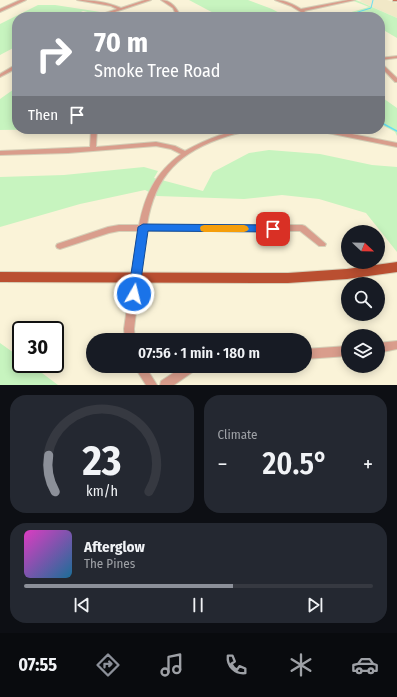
<!DOCTYPE html>
<meta charset="utf-8">
<style>
body{margin:0;font-family:"Fira Sans Condensed",sans-serif;background:#242831;color:#f1f3f6;height:100vh;display:flex;flex-direction:column;font-size:15px;white-space:nowrap}
*{box-sizing:border-box;margin:0}
p{font-size:13px;color:#9ea1a6}
.icon{flex:none;width:22px;height:22px;fill:none;stroke:currentColor;stroke-width:2;stroke-linecap:round;stroke-linejoin:round}
.map{position:relative;height:385px;overflow:hidden}
.details{display:flex;flex-direction:column;gap:10px;padding:10px;background:#0d0f14;flex:1}
.details>*{flex:none}
.hud{position:absolute;left:12px;top:12px;width:373px;height:122px;border-radius:16px;box-shadow:0 2px 10px #0003;background:#8c9099;color:#fff;overflow:hidden}
.needle{width:26px;rotate:112deg}
.buttons{position:absolute;left:341px;top:225px;display:grid;gap:8px}
.buttons a{display:grid;place-items:center;width:44px;height:44px;border-radius:50%;background:#171b24;box-shadow:0 2px 10px #0003;font-size:20px}
.speed{position:absolute;left:12px;top:321px;display:flex;gap:8px;font-size:20px;font-weight:700;text-align:center}
.speed>*{display:grid;place-content:center;width:52px;height:52px;border-radius:50%;background:#171b24;box-shadow:0 2px 10px #0003;line-height:1}
.speed .limit{border:2px solid #111;border-radius:6px;background:#fff;color:#111}
.pin{position:absolute;display:grid;place-items:center;width:34px;height:34px;color:#fff;margin:-17px;border-radius:8px;box-shadow:0 2px 6px #0006}
.me{position:absolute;width:44px;margin:-22px;rotate:8deg;stroke-linejoin:round;filter:drop-shadow(0 0 3px #0008)}
.turn{display:flex;align-items:center;gap:14px;height:84px;padding:0 16px;font-size:18px}
.turn .icon{width:52px;height:52px;stroke-width:2.5}
.turn b{display:block;font-size:28px;line-height:34px}
.then{display:flex;align-items:center;height:38px;padding:0 16px;background:#0003;gap:8px;font-size:15px}
.big{font-size:30px;font-weight:600;line-height:1.1}
.details .widget{flex:1;display:flex;flex-direction:column;justify-content:center;gap:6px;min-width:0;padding:0 14px;border-radius:16px;background:#242831}
.details .dial{align-items:center;gap:0}
.dial svg{height:104px;overflow:visible;fill:none;stroke:#363941;stroke-width:7;stroke-linecap:round;text-anchor:middle}
.dial text{fill:#f1f3f6;stroke:none}
.song{display:flex;align-items:center;gap:12px}
.cover{width:48px;height:48px;border-radius:6px;background:linear-gradient(135deg,hsl(310 70% 55%),hsl(200 70% 35%))}
.played{height:4px;border-radius:2px;background:linear-gradient(90deg,#8c9099 60%,#363941 60%)}
.keys{display:flex;justify-content:space-around;direction:ltr}
.heat{display:flex;justify-content:space-between;align-items:center;font-size:22px;direction:ltr}
.details .tiles{flex:1;display:grid;gap:10px;grid-template-columns:1fr 1fr}
.widget:last-child{grid-column:span 2}
.trip{position:absolute;left:86px;top:333px;width:226px;height:40px;border-radius:20px;background:#171b24;box-shadow:0 2px 10px #0003;font-weight:600;line-height:40px;text-align:center}
.tab-bar{display:flex;height:64px;justify-content:space-around;align-items:center;background:#090b0e;color:#9ea1a6}
.tab-bar .icon{width:28px;height:28px}
.tab-bar .active{color:#8c9099}
.tab-bar b{font-size:18px;color:#f1f3f6}
.map>svg:first-child{display:block}
</style>
<div class="map">
<svg width="397" height="385" viewBox="0 0 397 385">
<rect width="100%" height="100%" fill="#faf3d8"/>
<!-- built -->
<path fill="#f1e8c7" d="M362,0H387L397,3V18L359,1Z"/>
<!-- green -->
<path fill="#c7f4bf" d="M189,0H248L272,9L287,17H221Z
M351,0H356L397,18V38L380,28V17H358L348,13L369,7Z
M38,5H55L94,11L100,12L104,17H98L97,14L83,11L70,17H17V46L0,55V24Z
M17,87V129H68L0,130V99Z
M380,96L397,108V136L395,132L380,124Z
M269,150L320,154L372,165L397,167V252L366,213L319,199L282,195L244,199L157,196L145,190L80,204L0,227V177L64,175L144,167L158,171L154,178L203,191L213,172L249,153Z
M0,343L21,358V364H30L58,385H0Z"/>
<g fill="none" stroke-linecap="round" stroke-linejoin="round">
<!-- stream-far1 -->
<path stroke="#68def4" stroke-width="1" d="M342,17L371,8L373,0"/>
<!-- stream -->
<path stroke="#68def4" stroke-width="1.5" d="M380,122L397,131"/>
<defs>
<path id="minor" d="M77,0C92,0 108,2 121,8L145,0H151L100,17H94L117,9L111,6Z
M161,0C172,0 177,9 181,17H177L173,8Z
M275,0C285,0 293,4 301,9L348,0H355L304,11L314,17H309L291,6Z
M397,56V58L380,60V58Z
M380,62L397,78V82H395L380,66Z
M15,65H17V68L0,77V74Z
M91,129H97L96,147L156,142L175,146L185,151C207,139 230,129 256,129L255,130C246,132 237,133 228,136C180,151 155,175 147,225H302L305,226L326,244L325,246H319L300,231H146L134,329L135,340H125L124,329L138,231H119L109,233L60,249L57,248L56,246L57,244L108,227L119,225H139C145,195 155,173 181,154L171,149L156,146L68,153L0,155V151L90,147Z
M315,129H327L397,143V147L318,131Z
M397,341V349L378,353V343Z
M348,346V356L305,359V349Z
M134,366H145L157,385H146Z
M184,366H198L197,369L174,385H160L161,381Z"/>
<path id="tertiary" d="M20,0H26L0,12V9Z"/>
<path id="secondary" d="M393,0H397V1H393Z"/>
<path id="primary" d="M397,262V272L347,279L288,283L0,282V272L288,273L347,269Z"/>
</defs>
<!-- minor casing -->
<use href="#minor" stroke="#d6d0b8" stroke-width="2"/>
<!-- tertiary casing -->
<use href="#tertiary" stroke="#d6d0b8" stroke-width="2"/>
<!-- secondary casing -->
<use href="#secondary" stroke="#d6d0b8" stroke-width="2"/>
<!-- primary casing -->
<use href="#primary" stroke="#d6d0b8" stroke-width="2"/>
<!-- minor -->
<use href="#minor" fill="#d99d8c" fill-rule="evenodd"/>
<!-- tertiary -->
<use href="#tertiary" fill="#d99d8c" fill-rule="evenodd"/>
<!-- secondary -->
<use href="#secondary" fill="#c87159" fill-rule="evenodd"/>
<!-- primary -->
<use href="#primary" fill="#ba4f31" fill-rule="evenodd"/>
</g>
<!-- route -->
<path fill="#1a73e8" stroke="#114b97" d="M143,224L273,225L276,226L278,229L276,231L273,232L148,231L139,294L138,297L134,299L130,297L128,294L138,227Z"/>
<!-- slow -->
<path fill="#f59e0b" d="M204,225H244L247,226L249,229L247,231L244,232H204L201,231L200,228L201,226Z"/>
</svg>
<div class="buttons">
<a><svg class="needle" viewBox="-14 -14 28 28"><path d="M0-13l5 13h-10z" fill="#e53935"/><path d="M0 13l5-13h-10z" fill="#9ea1a6"/></svg></a>
<a><svg class="icon" aria-label="search" viewBox="0 0 24 24"><circle cx="10" cy="10" r="6"/><path d="M15 15l6 6"/></svg></a>
<a><svg class="icon" aria-label="layers" viewBox="0 0 24 24"><path d="M12 4l9 5-9 5-9-5zM3 14l9 5 9-5"/></svg></a>
</div>
<div class="speed"><div class="limit">30</div></div>
<div class="pin" style="left:273px;top:229px;background:#d93025"><svg class="icon" aria-label="arrive" viewBox="0 0 24 24"><path d="M6 21V4h12l-3 4 3 4H6"/></svg></div>
<svg class="me" style="left:134px;top:294px" viewBox="-20 -20 40 40"><circle r="17" fill="#1a73e8" stroke="#fff" stroke-width="3"/><path d="M0-11L8 9 0 5-8 9z" fill="#fff"/></svg>
<div class="trip">07:56 · 1 min · 180 m</div>
<div class="hud">
<div class="turn"><svg class="icon" aria-label="right" viewBox="0 0 24 24"><path d="M7 20v-9h11M14 6l5 5-5 5"/></svg><div><b>70 m</b>Smoke Tree Road</div></div>
<div class="then">Then<svg class="icon" aria-label="arrive" viewBox="0 0 24 24"><path d="M6 21V4h12l-3 4 3 4H6"/></svg></div>
</div>
</div>
<section class="details">
<div class="tiles">
<div class="widget dial"><svg viewBox="0 0 100 80">
<path d="M14 69A42 42 0 1 1 86 69"/>
<path d="M14 69A42 42 0 0 1 9 41" stroke="#8c9099"/>
<text x="50" y="56" font-size="32" font-weight="700">23</text>
<text x="50" y="72" font-size="11">km/h</text>
</svg></div>
<div class="widget"><p>Climate</p>
<div class="heat"><a>−</a><b class="big">20.5°</b><a>+</a></div>
</div>
<div class="widget">
<div class="song"><i class="cover"></i><div><b>Afterglow</b><p>The Pines</p></div></div>
<div class="played"></div>
<div class="keys"><svg class="icon" aria-label="previous" viewBox="0 0 24 24"><path d="M18 5L8 12l10 7zM5 5v14"/></svg><svg class="icon" aria-label="pause" viewBox="0 0 24 24"><path d="M8 5v14M16 5v14"/></svg><svg class="icon" aria-label="next" viewBox="0 0 24 24"><path d="M6 5l10 7-10 7zM19 5v14"/></svg></div>
</div>
</div>
</section>
<nav class="tab-bar">
<b>07:55</b>
<svg class="icon active" aria-label="directions" viewBox="0 0 24 24"><path d="M12 3l9 9-9 9-9-9zM9 14v-3h6M13 9l2 2-2 2"/></svg>
<svg class="icon" aria-label="music" viewBox="0 0 24 24"><path d="M9 18V5l10-2v13"/><circle cx="6" cy="18" r="3"/><circle cx="16" cy="16" r="3"/></svg>
<svg class="icon" aria-label="phone" viewBox="0 0 24 24"><path d="M5 4h4l2 5-3 2q2 4 5 5l2-3 5 2v4C11 20 4 13 5 4z"/></svg>
<svg class="icon" aria-label="climate" viewBox="0 0 24 24"><path d="M12 3v18M4 7l16 10M4 17L20 7"/></svg>
<svg class="icon" aria-label="car" viewBox="0 0 24 24"><path d="M5 17H2v-5l4-1 3-4h7l3 4 3 1v5h-3M9 17h6M6 11h13"/><circle cx="7" cy="17" r="2"/><circle cx="17" cy="17" r="2"/></svg>
</nav>
